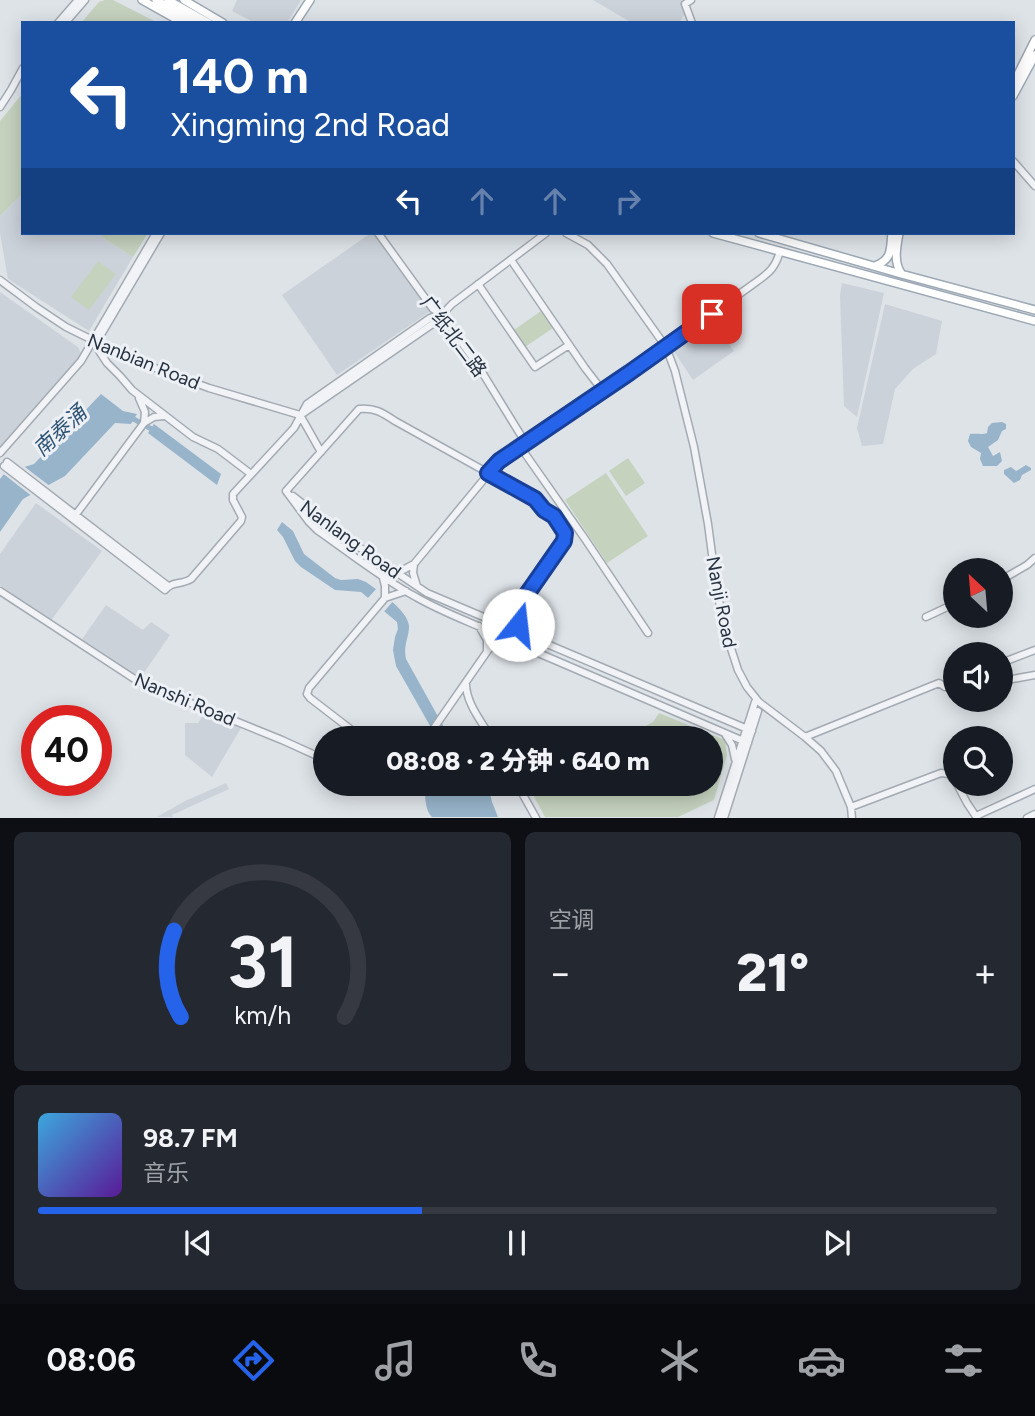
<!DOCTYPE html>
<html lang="zh">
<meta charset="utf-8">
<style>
body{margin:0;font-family:Figtree,"Noto Sans SC",sans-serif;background:#242831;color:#f1f3f6;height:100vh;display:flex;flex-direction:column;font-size:26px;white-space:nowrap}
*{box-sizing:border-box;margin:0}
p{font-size:23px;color:#9ea1a6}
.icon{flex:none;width:38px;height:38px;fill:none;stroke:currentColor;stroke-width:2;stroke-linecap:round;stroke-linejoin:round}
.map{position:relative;height:818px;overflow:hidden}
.details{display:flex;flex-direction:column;gap:14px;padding:14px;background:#0d0f14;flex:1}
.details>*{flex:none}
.guide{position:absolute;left:21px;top:21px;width:994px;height:214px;border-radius:0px;box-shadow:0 4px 18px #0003;background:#1a4fa0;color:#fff;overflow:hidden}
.needle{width:46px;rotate:334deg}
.controls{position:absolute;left:943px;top:558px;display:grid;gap:14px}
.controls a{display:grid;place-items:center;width:70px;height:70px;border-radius:50%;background:#171b24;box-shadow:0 4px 18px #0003;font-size:35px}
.speed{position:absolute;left:21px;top:705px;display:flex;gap:14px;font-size:35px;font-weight:700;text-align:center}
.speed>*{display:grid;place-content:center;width:91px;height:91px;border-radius:50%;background:#171b24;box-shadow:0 4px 18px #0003;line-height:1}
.speed .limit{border:10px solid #d22;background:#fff;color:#111}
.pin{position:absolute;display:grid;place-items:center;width:60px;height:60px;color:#fff;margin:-30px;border-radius:14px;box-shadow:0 4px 10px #0006}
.me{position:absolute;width:77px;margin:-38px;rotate:16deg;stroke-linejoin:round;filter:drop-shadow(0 0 5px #0008)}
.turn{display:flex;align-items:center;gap:24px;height:147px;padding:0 35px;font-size:32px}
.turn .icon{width:91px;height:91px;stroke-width:2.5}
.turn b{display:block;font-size:49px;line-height:60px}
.lanes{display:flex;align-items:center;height:66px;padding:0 35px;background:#0003;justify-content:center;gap:35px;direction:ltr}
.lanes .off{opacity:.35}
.big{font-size:52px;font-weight:800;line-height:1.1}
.details .card{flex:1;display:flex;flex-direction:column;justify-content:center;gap:10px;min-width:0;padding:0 24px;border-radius:10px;background:#242831}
.details .dial{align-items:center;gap:0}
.dial svg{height:182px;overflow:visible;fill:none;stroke:#363941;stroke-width:7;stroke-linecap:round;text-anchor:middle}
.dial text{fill:#f1f3f6;stroke:none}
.song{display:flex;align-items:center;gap:21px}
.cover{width:84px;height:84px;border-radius:10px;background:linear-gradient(135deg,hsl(200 70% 55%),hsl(270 70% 35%))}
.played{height:7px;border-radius:4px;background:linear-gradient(90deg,#2563eb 40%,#363941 40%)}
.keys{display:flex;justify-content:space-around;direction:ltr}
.heat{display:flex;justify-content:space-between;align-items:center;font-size:38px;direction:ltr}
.details .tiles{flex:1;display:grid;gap:14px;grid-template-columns:1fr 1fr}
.card:last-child{grid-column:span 2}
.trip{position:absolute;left:313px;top:726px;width:410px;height:70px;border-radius:35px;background:#171b24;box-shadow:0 4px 18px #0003;font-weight:800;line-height:70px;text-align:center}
.tabs{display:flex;height:112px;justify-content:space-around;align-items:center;background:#090b0e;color:#9ea1a6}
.tabs .icon{width:49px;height:49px}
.tabs .on{color:#2563eb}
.tabs b{font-size:32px;color:#f1f3f6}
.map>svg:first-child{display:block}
</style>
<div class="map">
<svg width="1035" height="818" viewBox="0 0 1035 818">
<rect width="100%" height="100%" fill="#dee3e8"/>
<!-- built -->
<path fill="#ccd2da" d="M237,0H301L287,23H255L232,11Z
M593,0H682L686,12L679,23H632Z
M23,193V233H98L106,240L133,257L89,331L8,279L0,233V216Z
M371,233H375L409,281L432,310L337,375L282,295Z
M842,283L884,293L857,417L844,406L840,295Z
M0,292L78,347L81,353L80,358L0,448Z
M885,304L942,321L936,354L913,369L895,389L883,444L862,446L857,428Z
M713,322L734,351L693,380L673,350Z
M36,503L102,551L50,622L0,585V554Z
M106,605L143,630L151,622L170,635L139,680L80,642Z
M205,713L241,728L212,777L185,755V723H198Z
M226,783L229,789L172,815L173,817H157L185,801Z"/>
<!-- green -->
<path fill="#c5d2be" d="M105,0H113L158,23H81L99,2Z
M23,93V193L0,216V121Z
M98,233H148L133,257L106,240Z
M98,261L116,274L89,310L71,297Z
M541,311L553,328L525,347L514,330Z
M628,458L645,483L626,496L609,471Z
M606,473L648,536L607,563L565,500Z
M659,713L725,740L727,755L714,800L678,817H545L531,791L544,784H710V738H624L653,722Z"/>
<!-- water -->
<path fill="#97b4ca" d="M101,394L123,411L137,414L131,424L115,423L65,476L23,499L0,532V479L5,473L34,464Z
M1002,422L1006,424V429L1002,431L998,440L988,447L993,456L1000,452L1002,461L997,466H983L980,459L981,453L971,447L968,441L970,434C976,433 982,435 987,433L988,427L992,423Z
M154,424L221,474L217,485L148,433Z
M1026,465L1031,468V470L1022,475L1020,480L1014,483L1004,474V470L1011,467L1016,471L1018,470Z
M282,522L293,531L304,554L335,578L341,580L358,579L366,582C378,591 408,610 409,626C409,638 403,645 406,659L450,738H437L396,666L393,650L395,637L398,629L397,622L361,592L335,590L301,567L295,561L283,537L277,530Z
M426,784H488L492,802L498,817H432C425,810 424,794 426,784Z"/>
<!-- pier -->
<path fill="#dee3e8" d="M21,464L51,487L33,497L1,472L4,469Z
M378,587L394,600L382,614L366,600Z"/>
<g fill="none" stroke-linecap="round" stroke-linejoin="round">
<!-- canal -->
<path stroke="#97b4ca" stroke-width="5" d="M130,417L155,431"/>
<defs>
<path id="minor" d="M691,0L685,4L692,23
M58,23L78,0
M65,23L85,0
M0,107L11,90L23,68
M1013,161L1035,186
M378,233L433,309L441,314L477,364L525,442
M566,233L588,245L607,264L666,347L675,371L694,447L708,524L717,592L726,633L738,670L747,687L759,702L805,737L821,751L836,771L851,807L852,818
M511,260L585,368L602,390
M0,280L36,307L66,327L131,359L209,388L300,415
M478,284L535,367L569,345
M97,338L102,333L161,233
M94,343L107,363L120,376L132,390L193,437L218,449L251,474
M139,398L145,412L144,423
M302,414L434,323L452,304L546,233
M300,415L321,452
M522,445L526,455L585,539L648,633
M0,453L81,361L156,233
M7,462L168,586
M4,466L165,590C172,581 181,585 191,579L241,521L242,517L233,500V494L294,428L307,404L430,318L441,314
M286,491L359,409C374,407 383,413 395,421L535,499C538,502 540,506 543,509C552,519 567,523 564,541L427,738
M286,491L309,522L317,530C350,553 381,578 416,597C447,615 482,626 515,643L748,743
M293,496L356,545L427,593L752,731
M74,517L144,423L154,417L164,416
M414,564L413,573L417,586
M394,570H403L414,564L499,461L629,373L752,285C767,274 775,270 780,251
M383,578L385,586V598
M1001,580L1027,565L1035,558
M0,591L139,682L282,740L326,760
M516,612L517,621L525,634
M926,617L956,603
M479,626L487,640V651
M1001,663L1035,650
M1001,681L1035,675
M466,684C466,703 482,722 491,738
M725,734L732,745L735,759
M805,737L939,683L945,687L956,683
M362,738L310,698L307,694L309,688L385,598L406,591
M517,784L536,818
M957,784L967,803L977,818
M851,807L941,773L949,774L956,782
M976,816L1035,789
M718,818L755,702
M724,818L758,711
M1027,818L1035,814"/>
<path id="major" d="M142,0L183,23
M156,0L196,23
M168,0L209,23
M184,0L223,23
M295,23L310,0
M1013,84L1035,40
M1013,96L1035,55
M713,233L1035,321
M759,233L901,274L1035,310
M899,233C897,246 893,261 901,273
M875,266C893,259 890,249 892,233"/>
</defs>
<!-- minor casing -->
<use href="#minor" stroke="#a3aab2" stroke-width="9"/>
<!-- major casing -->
<use href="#major" stroke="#9ca8b4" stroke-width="10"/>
<!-- minor -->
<use href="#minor" stroke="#f1f3f6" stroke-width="6"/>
<!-- major -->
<use href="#major" stroke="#fff" stroke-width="7"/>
</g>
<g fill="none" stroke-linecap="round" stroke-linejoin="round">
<defs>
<path id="route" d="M518,625L516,614L518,607L564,541L565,533L554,516L544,510L535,499L488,473L499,461L629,373L712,314"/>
</defs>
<!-- route casing -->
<use href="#route" stroke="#184099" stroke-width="18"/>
<!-- route -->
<use href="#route" stroke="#2563eb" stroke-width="12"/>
</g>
<g text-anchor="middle" stroke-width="6" stroke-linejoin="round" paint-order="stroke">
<!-- street labels -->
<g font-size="19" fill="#263140" stroke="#edf1f6">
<text transform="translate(454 336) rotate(53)" y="7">广纸北二路</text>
<text transform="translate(144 361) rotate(22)" y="7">Nanbian Road</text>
<text transform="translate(351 539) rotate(36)" y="7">Nanlang Road</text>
<text transform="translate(722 602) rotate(79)" y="7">Nanji Road</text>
<text transform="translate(185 699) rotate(23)" y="7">Nanshi Road</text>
</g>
<!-- water labels -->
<g font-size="21" font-style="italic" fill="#2f5475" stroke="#edf1f6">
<text transform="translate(60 431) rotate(-43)" y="7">南泰涌</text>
</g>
</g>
</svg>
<div class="controls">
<a><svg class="needle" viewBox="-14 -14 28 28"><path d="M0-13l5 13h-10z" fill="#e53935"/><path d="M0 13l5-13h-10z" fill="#9ea1a6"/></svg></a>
<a><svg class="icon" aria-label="sound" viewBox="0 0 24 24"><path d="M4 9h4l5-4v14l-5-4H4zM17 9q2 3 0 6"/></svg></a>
<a><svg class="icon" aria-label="search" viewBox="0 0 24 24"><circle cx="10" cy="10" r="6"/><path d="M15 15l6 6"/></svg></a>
</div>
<div class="speed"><div class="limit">40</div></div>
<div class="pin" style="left:712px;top:314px;background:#d93025"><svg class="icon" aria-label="arrive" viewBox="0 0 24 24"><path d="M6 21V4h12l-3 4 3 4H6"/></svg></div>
<svg class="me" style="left:518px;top:625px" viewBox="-20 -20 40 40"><circle r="19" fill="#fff"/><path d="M0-13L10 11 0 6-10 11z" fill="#2563eb"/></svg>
<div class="trip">08:08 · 2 分钟 · 640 m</div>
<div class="guide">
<div class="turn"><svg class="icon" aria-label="left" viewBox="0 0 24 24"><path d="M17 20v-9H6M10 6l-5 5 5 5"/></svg><div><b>140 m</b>Xingming 2nd Road</div></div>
<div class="lanes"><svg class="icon" aria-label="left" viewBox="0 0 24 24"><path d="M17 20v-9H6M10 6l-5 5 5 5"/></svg><svg class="icon off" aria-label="ahead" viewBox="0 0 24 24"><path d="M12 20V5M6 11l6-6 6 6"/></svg><svg class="icon off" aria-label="ahead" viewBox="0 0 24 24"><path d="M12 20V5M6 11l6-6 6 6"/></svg><svg class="icon off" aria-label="right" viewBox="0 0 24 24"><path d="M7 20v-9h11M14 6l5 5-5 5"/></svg></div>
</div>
</div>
<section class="details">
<div class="tiles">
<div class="card dial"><svg viewBox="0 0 100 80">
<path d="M14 69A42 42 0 1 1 86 69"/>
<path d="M14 69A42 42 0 0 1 11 31" stroke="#2563eb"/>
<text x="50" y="56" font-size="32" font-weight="700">31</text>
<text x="50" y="72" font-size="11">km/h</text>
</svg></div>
<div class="card"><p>空调</p>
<div class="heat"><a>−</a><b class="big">21°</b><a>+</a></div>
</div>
<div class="card">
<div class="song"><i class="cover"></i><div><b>98.7 FM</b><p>音乐</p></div></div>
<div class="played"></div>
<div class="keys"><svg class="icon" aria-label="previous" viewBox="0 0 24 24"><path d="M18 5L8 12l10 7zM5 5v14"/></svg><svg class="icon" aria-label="pause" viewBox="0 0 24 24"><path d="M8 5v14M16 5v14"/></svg><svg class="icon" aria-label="next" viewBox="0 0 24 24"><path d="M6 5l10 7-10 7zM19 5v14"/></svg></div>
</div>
</div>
</section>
<nav class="tabs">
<b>08:06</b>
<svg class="icon on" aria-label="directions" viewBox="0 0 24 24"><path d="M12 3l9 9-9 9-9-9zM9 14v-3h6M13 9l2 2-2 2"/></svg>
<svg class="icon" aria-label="music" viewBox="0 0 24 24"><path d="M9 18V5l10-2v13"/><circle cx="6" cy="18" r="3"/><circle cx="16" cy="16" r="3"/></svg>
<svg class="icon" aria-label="phone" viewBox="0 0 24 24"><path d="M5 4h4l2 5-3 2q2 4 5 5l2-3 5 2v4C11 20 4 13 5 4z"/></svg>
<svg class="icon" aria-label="climate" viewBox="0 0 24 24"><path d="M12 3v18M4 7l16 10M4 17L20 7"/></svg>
<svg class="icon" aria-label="car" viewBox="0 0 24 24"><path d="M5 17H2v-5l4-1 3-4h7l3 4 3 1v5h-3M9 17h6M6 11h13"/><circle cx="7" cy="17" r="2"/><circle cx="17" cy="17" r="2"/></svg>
<svg class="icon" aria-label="filters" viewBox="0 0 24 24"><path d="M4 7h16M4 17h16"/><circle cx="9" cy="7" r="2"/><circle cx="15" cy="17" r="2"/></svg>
</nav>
